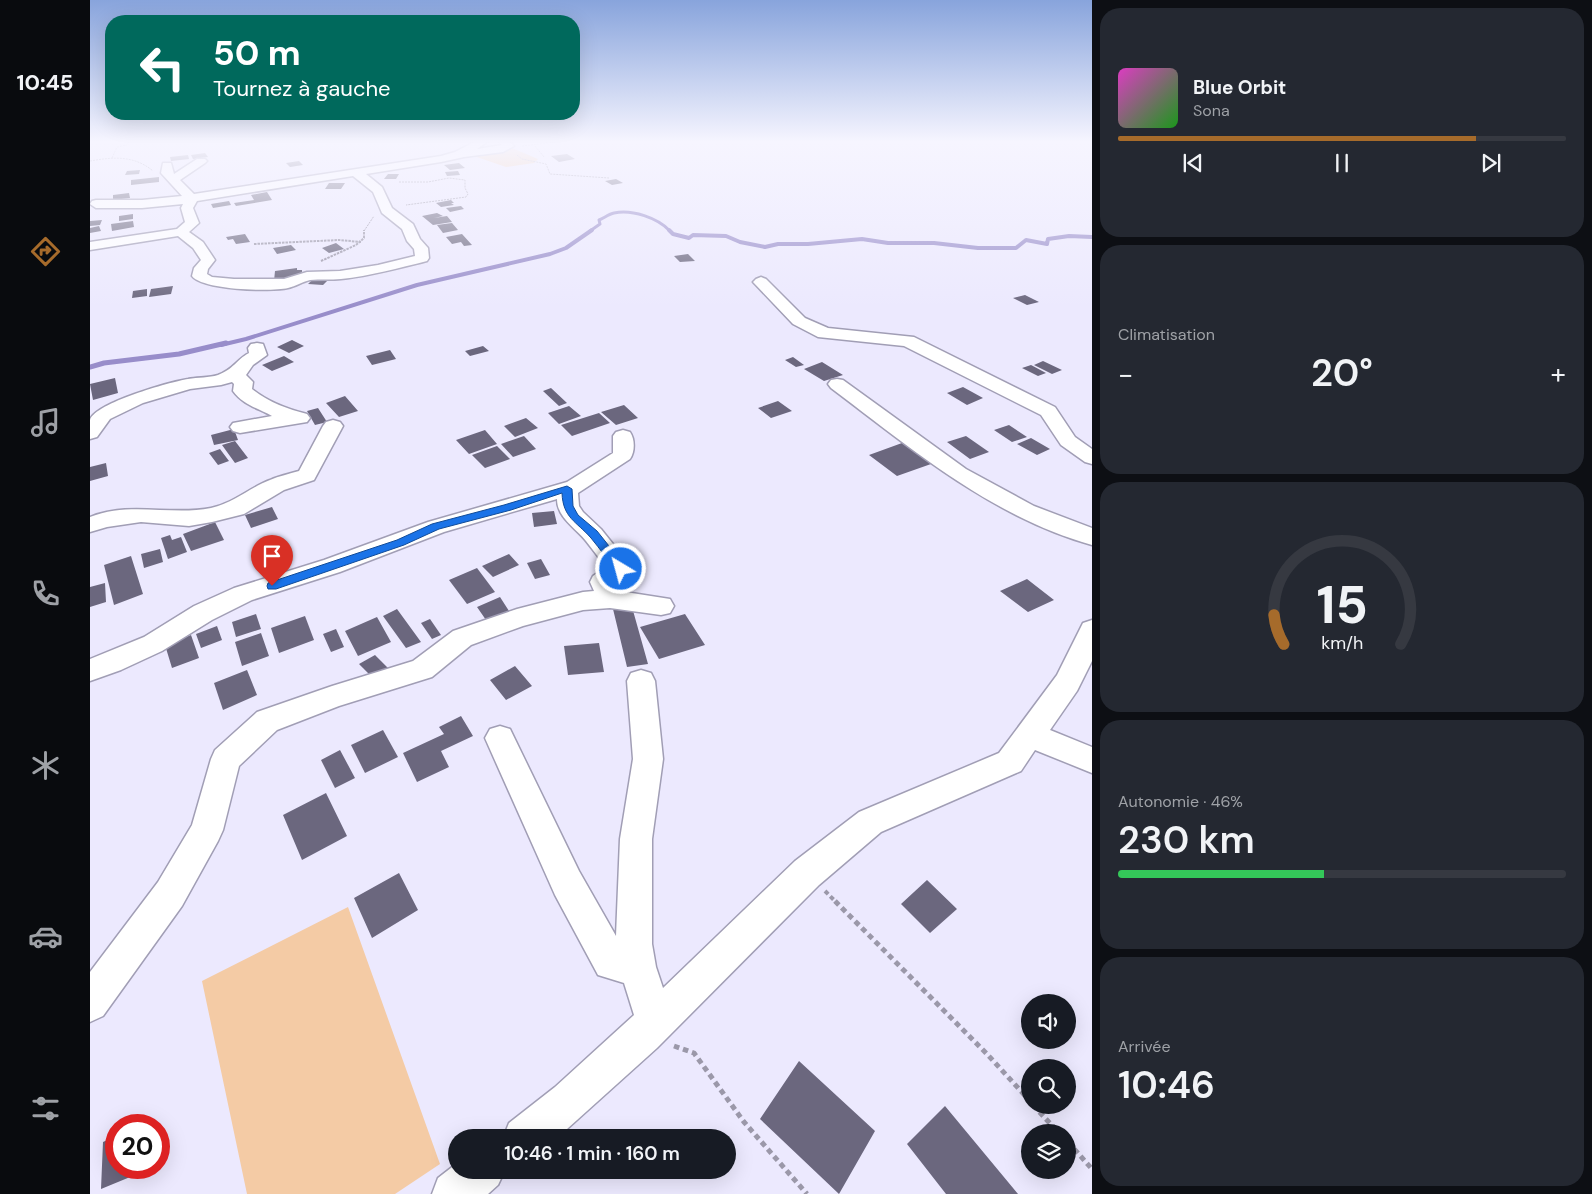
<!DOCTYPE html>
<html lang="fr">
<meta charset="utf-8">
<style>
body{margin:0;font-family:"DM Sans",sans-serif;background:#242831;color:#f1f3f6;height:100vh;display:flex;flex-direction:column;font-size:19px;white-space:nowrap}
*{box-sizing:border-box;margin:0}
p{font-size:16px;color:#9ea1a6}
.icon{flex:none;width:28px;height:28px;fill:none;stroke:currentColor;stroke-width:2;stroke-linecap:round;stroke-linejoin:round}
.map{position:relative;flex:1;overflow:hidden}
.sheet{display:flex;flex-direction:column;gap:8px;padding:8px;background:#0d0f14;width:500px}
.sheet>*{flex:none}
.hud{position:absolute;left:15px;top:15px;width:475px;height:105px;border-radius:20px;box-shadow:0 5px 20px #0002;background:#00695c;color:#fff;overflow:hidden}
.controls{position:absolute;left:931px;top:994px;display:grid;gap:10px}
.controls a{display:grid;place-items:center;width:55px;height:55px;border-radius:50%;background:#171b24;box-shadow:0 5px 20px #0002;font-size:25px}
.speed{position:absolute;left:15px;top:1114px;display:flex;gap:10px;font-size:25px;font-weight:700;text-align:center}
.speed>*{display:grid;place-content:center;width:65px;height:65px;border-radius:50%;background:#171b24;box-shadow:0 5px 20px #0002;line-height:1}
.speed .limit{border:8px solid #d22;background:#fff;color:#111}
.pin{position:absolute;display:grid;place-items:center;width:42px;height:42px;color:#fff;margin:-51px -21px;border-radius:50% 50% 50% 0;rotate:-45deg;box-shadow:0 0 5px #0007}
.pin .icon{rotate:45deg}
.me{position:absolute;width:55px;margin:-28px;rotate:323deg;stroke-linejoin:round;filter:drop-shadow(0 0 4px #0008)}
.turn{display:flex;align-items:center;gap:18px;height:105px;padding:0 25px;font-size:22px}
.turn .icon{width:65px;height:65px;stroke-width:2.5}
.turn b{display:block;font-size:35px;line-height:42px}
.big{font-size:38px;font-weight:600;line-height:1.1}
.sheet .card{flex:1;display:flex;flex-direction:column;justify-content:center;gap:8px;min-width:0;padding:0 18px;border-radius:20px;background:#242831}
.sheet .dial{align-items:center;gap:0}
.dial svg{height:130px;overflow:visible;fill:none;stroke:#363941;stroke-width:7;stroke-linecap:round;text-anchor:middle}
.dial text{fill:#f1f3f6;stroke:none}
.song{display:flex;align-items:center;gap:15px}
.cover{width:60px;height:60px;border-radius:8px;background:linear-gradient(135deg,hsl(310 70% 55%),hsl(120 70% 35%))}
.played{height:5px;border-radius:2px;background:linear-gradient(90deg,#a66b2b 80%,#363941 80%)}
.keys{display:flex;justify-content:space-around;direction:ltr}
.heat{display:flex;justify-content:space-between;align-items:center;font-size:28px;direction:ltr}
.charge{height:8px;border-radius:4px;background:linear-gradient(90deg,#34c759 46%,#363941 0)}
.trip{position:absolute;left:358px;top:1129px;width:288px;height:50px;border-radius:25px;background:#171b24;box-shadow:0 5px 20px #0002;font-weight:600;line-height:50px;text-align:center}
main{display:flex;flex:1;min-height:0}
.tab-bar{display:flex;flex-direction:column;width:90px;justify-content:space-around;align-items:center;background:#090b0e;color:#9ea1a6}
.tab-bar .icon{width:35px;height:35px}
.tab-bar .selected{color:#a66b2b}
.tab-bar b{font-size:22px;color:#f1f3f6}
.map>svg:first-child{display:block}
</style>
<main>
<nav class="tab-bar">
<b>10:45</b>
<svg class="icon selected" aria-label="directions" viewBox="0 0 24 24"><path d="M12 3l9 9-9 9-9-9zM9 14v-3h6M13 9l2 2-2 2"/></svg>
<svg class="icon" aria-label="music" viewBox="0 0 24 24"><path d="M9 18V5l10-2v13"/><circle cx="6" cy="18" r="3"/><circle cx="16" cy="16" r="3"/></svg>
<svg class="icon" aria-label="phone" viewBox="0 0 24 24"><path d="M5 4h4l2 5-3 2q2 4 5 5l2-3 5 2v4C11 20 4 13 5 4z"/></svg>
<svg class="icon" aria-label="climate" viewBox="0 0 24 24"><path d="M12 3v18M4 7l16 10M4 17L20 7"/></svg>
<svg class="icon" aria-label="car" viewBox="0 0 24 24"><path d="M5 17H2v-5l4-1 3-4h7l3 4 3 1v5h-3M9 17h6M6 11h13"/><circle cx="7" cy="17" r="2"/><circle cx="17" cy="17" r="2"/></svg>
<svg class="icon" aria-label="filters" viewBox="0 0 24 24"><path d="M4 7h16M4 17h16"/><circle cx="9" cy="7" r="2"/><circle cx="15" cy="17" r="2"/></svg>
</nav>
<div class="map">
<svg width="1002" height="1194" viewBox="0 0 1002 1194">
<rect width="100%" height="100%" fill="#ece9fe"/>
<!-- green -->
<path fill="#f4cba5" d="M422,148L448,159L444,163L416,167L381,155Z
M258,907L350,1164L305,1194H157L112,981Z"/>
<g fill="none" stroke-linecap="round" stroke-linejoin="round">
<!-- stream-far2 -->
<path stroke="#988dca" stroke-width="3" d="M500,231L510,224L509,220C514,218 519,214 524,213C542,209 568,218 580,231"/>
<!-- stream-far1 -->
<path stroke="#988dca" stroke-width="4" d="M579,230L583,234L599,238L603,235L636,236L650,242L675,247L688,244H718L772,239L798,243H844L888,248H926L936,240L957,244L958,239L979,236L1002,237
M131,345L156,339L327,285L460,254L476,248L502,230"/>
<!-- stream -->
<path stroke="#988dca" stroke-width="5" d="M0,367L14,363L89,354L136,343"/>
</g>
<!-- building -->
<path fill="#6b677e" d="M115,153L118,157L103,159L101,155Z
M477,154L485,159L469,162L461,156Z
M98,155L99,159L81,161L80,157Z
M209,161L213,165L200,167L196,163Z
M369,163L375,168L360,170L354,165Z
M50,170L49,174L35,175L37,171Z
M368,171L370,175L357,176L355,172Z
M298,174H309L306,179H294Z
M69,177V182L41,185V180Z
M526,179L533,183L522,185L515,181Z
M239,183H255L251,189H235Z
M177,192L182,200L146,206L144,203L164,200L161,195Z
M39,193L40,198L23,200V195Z
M361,200L364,203H361L364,205L351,207L346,203Z
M139,201L141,205L123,208L121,204Z
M371,206L374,209L360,212L356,208Z
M347,213L353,216L344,218L357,216L362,222L343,225L332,216Z
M43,214V219L29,221V216Z
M12,220L10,225L0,226V221Z
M43,221L44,227L22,231L21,224Z
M362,223L368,230L353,233L347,225Z
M9,226L11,231L0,233V228Z
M155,234L160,242L146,244L143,239L138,240L136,237Z
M372,234L382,245L374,246L371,242L362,244L356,237Z
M246,243L254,249L239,253L232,248Z
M201,245L206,250L187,254L183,248Z
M598,254L605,261L590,262L584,256Z
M207,268V270H212V275L184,281L185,271Z
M224,278L239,279L233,285L218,284Z
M83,286L81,294L59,297L61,289Z
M57,289V296L42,298L43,291Z
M935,295L949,302L937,305L923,298Z
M202,340L214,346L199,353L187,347Z
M393,346L399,351L380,356L375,351Z
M300,350L306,359L282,365L276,356Z
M194,356L204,362L182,371L172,365Z
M703,357L714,365L706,367L695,360Z
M953,361L972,370L962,374L944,365Z
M732,362L753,375L734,381L714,369Z
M941,365L956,373L948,376L932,368Z
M25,378L28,393L3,400L0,384Z
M873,387L893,398L877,405L857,393Z
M461,388L477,403L469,406L453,391Z
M255,396L268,411L249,417L236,403Z
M688,401L702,411L681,418L668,408Z
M534,405L548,418L526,425L511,412Z
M479,406L491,416L469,424L458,413Z
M228,408L237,422L225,425L217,411Z
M509,413L520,423L482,436L471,425Z
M436,418L448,428L425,437L414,426Z
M919,425L937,437L922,442L904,430Z
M144,429L148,440L124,445L121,435Z
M395,430L407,444L379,454L366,440Z
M434,436L446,449L423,457L411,444Z
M876,436L899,452L880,459L857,442Z
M941,438L960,449L947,455L927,444Z
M145,441L158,458L145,463L132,445Z
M812,443L841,464L807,476L779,455Z
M407,446L420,459L395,468L382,455Z
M130,449L139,461L128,465L119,453Z
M16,463L18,476L0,481V467Z
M182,507L188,519L161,528L155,515Z
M464,511L467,524L444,527L442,513Z
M125,522L134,540L101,551L93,534Z
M80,535L82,540L91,537L97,552L78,559L71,538Z
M70,549L73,562L54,568L51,554Z
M419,554L429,565L403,577L392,566Z
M41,556L53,594L24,605L14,565Z
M451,559L460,575L445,579L437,563Z
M387,568L405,592L377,604L359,580Z
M937,579L964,600L938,612L910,591Z
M15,583L16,602L0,607V587Z
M410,597L419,611L396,620L387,607Z
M542,607L558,664L537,667L523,609Z
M307,609L331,642L316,648L293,616Z
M166,614L171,629L146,637L142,622Z
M595,614L615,645L569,659L550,627Z
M215,616L224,640L189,653L181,628Z
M287,617L301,642L268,656L255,631Z
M340,619L351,635L342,639L331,623Z
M127,626L132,640L111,648L106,634Z
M246,629L254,647L241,652L233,634Z
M171,633L179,656L152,666L145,642Z
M101,635L109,658L82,668L75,645Z
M509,643L514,672L478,675L474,646Z
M285,655L298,668L283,678L269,664Z
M425,666L442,686L416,700L400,680Z
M157,670L167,695L133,710L124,683Z
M371,716L383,736L351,751L359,767L327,782L313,753L354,734L349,727Z
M293,730L308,757L275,773L261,745Z
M250,750L265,778L245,788L231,760Z
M236,793L257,836L212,860L193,815Z
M309,873L328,910L282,938L264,898Z
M837,880L867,909L840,933L811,904Z
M709,1061L785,1131L749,1194L670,1119Z
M855,1106L928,1194H856L817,1144Z
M26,1136V1168H62L11,1189L13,1142Z"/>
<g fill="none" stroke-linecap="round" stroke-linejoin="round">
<defs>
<path id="minor" d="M386,141H398L387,149L412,145L408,141H419L424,146L413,152L374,157L351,162L276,174L292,187L302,208L323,224L330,239L338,248L339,258L337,261C309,268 280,276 251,279C241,280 230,279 220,280C212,282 206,286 198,288C181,292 112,290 102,276L104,268L111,260L103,248L88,236L0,250V242L87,229L95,222L91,208L93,204L52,208H6L0,204L2,201L6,200H52L92,196L71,173L73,163H81L84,174L107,159H115L117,161L115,163L90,180L104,194L351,156L365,152ZM263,176L283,192L292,213L312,229L317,241L324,249L325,256L288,265L250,271L217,272L194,279H144L122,277L117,274L118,269L125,260L113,242L99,232L109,223L103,208L107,201Z
M671,277L676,279L715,318L738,328L824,337L965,407L985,437L1002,449V464L995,462L971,445L951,415L814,346L728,337L703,324L663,282L666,279Z
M167,343L173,344L177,355L163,365L156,375L163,382L162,389C178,402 197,409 217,414L220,418L217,422L150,433L143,431L140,427L143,423L182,416C168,408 153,405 143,391L144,384L142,382L131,385L100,389L53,403L20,419L7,437L0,439C0,433 0,425 0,420C5,403 80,382 98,379C108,377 119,378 128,375C144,369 146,360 159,353L158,348L161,344Z
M747,379L753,380L876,469L944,506L1002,528V545C902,517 822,449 741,388L738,384L741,380Z
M243,420L250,422L253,426L224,480L194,490L154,514L122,522L99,526L51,522L17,527L0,532V517C40,501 81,516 121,508C144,503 159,488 180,480C189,476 199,474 209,471L233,426L236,422Z
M533,430L540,432C545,439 545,452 540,459L488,493L489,506L493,512L511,529L543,569L540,575L526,585L529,591L580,599L584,606L580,613L571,615L520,608L493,610L433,626L381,645L342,677L249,706L187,730L149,766L133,830L128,841L92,906L13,1016L0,1022V972L68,882L102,825L121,759L125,750L167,712L242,686L323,661L363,631L427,609L493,592L504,591L500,582L503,576L516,567C510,559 503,550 496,541C486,528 467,518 467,499L354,532L250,572L162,600L122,620L72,651L31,670L0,681V659L54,637L104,606L144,588L234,560L338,522L477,482L523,453V436L526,432Z
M1002,620V661L987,691L960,730L1002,747V773L945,750L931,771L791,832L729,885L567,1048L467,1138H413L419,1123L465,1087L544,1015L534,983L508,975L465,895L395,738L400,729L410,726L420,729L489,871L526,936L530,839L543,759L537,681L541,673L551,670L561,673L565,681L573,759L562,839V944L566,967L573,988L705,861L769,812L909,753L967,675L993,623Z
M366,1164V1170H415L408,1185L398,1194H342L348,1178Z"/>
</defs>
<!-- minor casing -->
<use href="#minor" stroke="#a19eb5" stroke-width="3"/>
<!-- path-far3 -->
<path stroke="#9b98a9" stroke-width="1" stroke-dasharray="2 1" stroke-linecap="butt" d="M432,146L473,141
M445,146L454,157
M427,155L432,159L456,164L460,174L519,178
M22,158L27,147L37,145L39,141
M0,161C23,157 44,155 63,171
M309,182H338L359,178L375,180V188L378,194L376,197L316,205
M274,231L284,216"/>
<!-- path-far2 -->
<path stroke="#9b98a9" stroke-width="2" stroke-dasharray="2.5 1" stroke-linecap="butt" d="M164,244L249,240L271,242
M231,261L266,245L274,238V230"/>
<!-- path-far1 -->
<path stroke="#9b98a9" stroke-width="4" stroke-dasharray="4.5 3" stroke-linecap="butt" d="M735,891L746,902"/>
<!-- path -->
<path stroke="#9b98a9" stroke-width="5" stroke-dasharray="5.5 4" stroke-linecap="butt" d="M745,901L897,1054L940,1101
M584,1046L604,1053L654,1122L717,1194
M943,1105L968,1132
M978,1142L1002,1169"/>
<!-- minor -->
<use href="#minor" fill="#fff" fill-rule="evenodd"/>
</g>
<!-- sky -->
<linearGradient id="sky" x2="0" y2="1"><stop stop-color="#88a4dc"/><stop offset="0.46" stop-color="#f6f5ff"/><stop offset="1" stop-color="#f6f5ff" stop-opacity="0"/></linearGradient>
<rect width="1002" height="308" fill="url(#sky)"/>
<!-- route -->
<path fill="#1a73e8" stroke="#114b97" d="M477,486L482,489L483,506L488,515L507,531L535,566L537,569L535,572H527C518,560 510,549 501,538C486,521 473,518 472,493L421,510L349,529L314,545L186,589H178L177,586L178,583L307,540L342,524L414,505Z"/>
</svg>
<div class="controls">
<a><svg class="icon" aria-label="sound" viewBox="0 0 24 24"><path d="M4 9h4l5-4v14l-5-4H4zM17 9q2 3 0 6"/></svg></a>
<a><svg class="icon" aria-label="search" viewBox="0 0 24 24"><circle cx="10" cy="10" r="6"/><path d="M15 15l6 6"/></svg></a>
<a><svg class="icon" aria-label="layers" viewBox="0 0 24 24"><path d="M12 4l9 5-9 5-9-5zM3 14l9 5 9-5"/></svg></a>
</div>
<div class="speed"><div class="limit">20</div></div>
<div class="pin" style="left:182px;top:586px;background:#d93025"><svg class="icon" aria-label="arrive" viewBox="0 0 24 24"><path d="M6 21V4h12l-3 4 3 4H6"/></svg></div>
<svg class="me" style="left:531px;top:569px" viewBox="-20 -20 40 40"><circle r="17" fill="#1a73e8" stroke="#fff" stroke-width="3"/><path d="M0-11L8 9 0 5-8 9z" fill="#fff"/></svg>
<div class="trip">10:46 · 1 min · 160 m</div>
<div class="hud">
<div class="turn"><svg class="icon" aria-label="left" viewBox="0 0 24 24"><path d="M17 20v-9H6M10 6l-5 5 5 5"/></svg><div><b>50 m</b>Tournez à gauche</div></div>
</div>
</div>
<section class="sheet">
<div class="card">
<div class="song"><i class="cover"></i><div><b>Blue Orbit</b><p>Sona</p></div></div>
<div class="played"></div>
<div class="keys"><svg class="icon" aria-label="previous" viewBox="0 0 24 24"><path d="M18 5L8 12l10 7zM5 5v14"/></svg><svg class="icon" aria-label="pause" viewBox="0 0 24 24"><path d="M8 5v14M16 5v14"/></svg><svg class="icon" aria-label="next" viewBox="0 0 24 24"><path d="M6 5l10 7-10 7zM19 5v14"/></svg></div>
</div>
<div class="card"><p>Climatisation</p>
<div class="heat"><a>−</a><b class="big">20°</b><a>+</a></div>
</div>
<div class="card dial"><svg viewBox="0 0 100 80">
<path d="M14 69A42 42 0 1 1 86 69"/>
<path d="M14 69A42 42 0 0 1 8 51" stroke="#a66b2b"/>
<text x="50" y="56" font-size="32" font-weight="700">15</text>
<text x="50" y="72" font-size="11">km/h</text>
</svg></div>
<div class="card"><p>Autonomie · 46%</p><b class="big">230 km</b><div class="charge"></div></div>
<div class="card"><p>Arrivée</p><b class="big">10:46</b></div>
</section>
</main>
